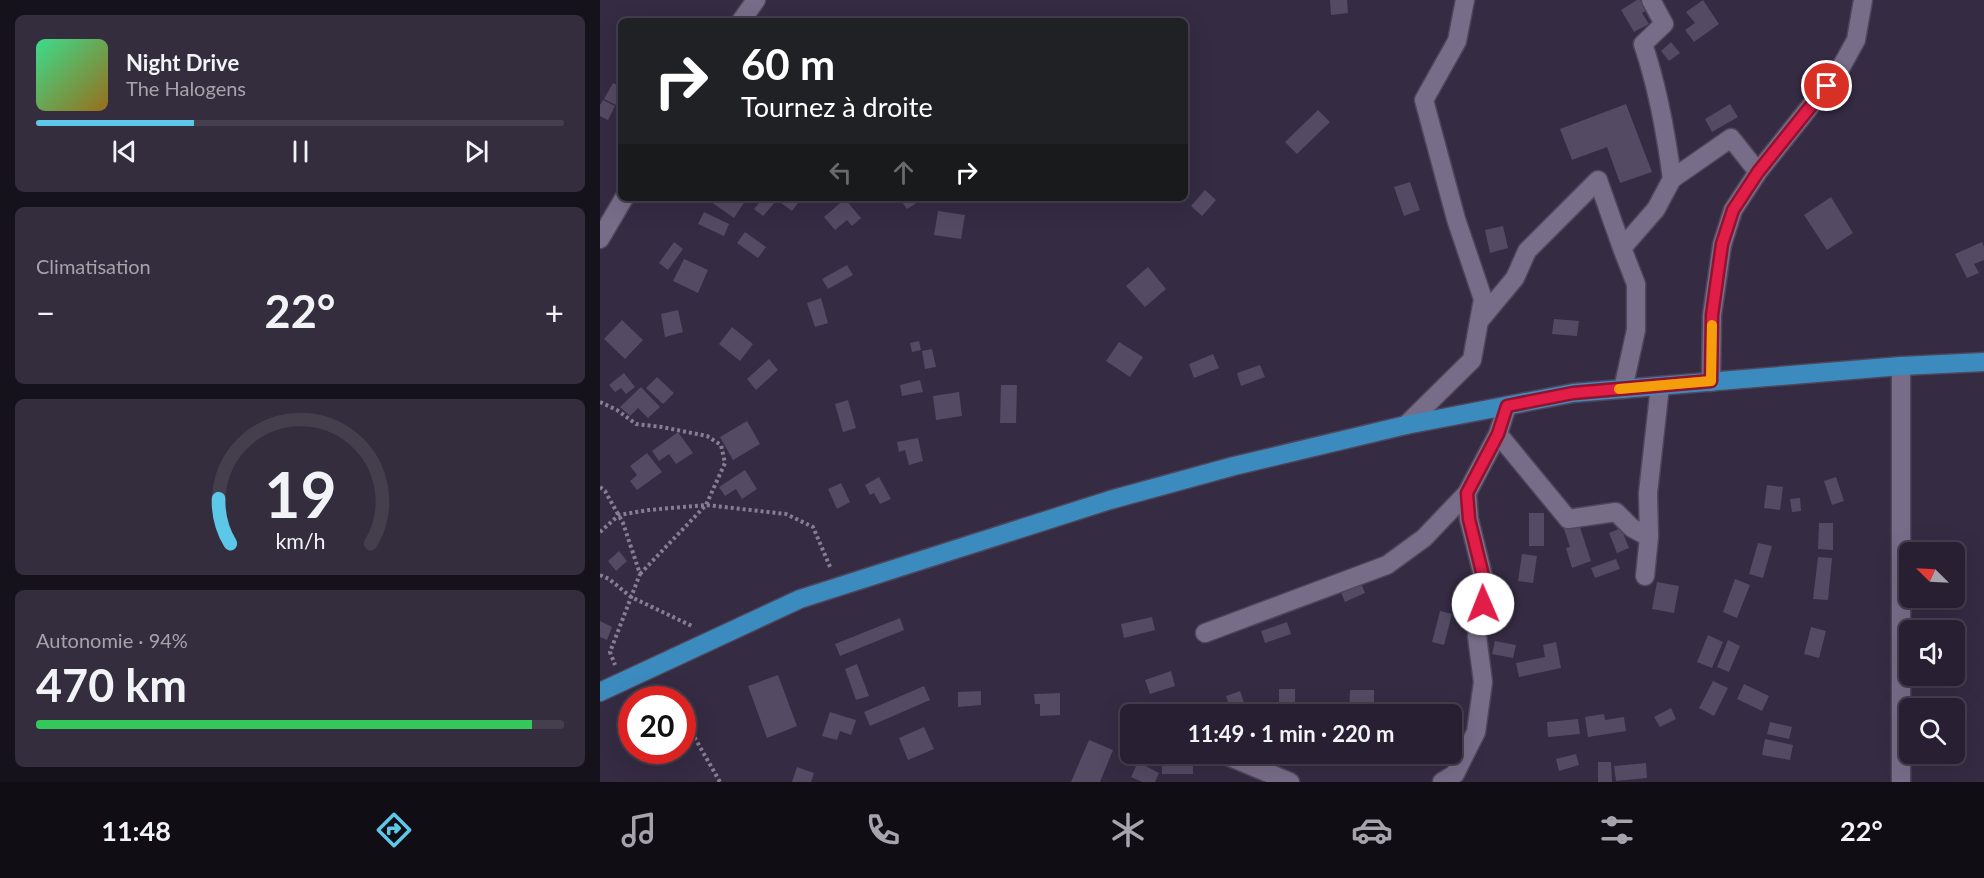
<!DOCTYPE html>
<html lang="fr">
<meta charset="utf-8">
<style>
body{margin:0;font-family:Lato,sans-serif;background:#342d3e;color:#f1f3f6;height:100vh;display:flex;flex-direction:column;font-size:22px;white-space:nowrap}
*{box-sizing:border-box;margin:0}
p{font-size:20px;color:#a5a3ac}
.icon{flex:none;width:33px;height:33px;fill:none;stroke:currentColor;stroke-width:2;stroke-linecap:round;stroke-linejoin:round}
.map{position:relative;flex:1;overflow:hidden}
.drawer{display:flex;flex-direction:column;gap:15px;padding:15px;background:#16121c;width:600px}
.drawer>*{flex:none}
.hud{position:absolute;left:18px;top:18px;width:570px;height:183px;border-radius:9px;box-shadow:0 6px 24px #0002,0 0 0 2px #443e4d;background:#202124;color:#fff;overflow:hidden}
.needle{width:39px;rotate:294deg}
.fabs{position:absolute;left:1299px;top:542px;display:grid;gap:12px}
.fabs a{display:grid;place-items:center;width:66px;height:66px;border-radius:9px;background:#282032;box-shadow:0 6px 24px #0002,0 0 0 2px #443e4d;font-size:30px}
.speed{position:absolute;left:18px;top:686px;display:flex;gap:12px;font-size:30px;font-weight:700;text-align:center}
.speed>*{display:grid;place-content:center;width:78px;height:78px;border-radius:50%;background:#282032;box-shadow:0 6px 24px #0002,0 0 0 2px #443e4d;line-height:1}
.speed .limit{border:9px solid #d22;background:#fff;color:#111}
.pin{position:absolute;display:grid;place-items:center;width:51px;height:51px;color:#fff;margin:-26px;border:3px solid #fff;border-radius:50%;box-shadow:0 2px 6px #0007}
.me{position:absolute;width:66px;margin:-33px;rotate:359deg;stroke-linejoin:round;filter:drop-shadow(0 0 4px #0008)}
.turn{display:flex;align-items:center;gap:21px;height:126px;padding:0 24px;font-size:27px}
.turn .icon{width:78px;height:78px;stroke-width:2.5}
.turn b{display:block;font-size:42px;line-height:51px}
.lanes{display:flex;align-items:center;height:57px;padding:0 24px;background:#0003;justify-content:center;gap:30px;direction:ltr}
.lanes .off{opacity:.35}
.big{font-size:45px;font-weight:700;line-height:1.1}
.drawer .card{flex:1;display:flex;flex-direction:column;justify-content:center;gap:9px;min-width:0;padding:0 21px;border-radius:9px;background:#342d3e}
.drawer .dial{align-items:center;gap:0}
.dial svg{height:156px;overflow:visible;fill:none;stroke:#443e4d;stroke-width:7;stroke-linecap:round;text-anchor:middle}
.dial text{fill:#f1f3f6;stroke:none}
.song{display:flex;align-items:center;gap:18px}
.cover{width:72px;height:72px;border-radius:9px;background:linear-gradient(135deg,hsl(150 70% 55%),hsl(40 70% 35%))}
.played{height:6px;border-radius:3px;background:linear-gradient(90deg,#5dc7e8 30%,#443e4d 30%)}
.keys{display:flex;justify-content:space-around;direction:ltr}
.heat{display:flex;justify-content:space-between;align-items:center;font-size:33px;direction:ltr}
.charge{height:9px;border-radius:4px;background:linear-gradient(90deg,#34c759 94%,#443e4d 0)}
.trip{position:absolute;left:520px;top:704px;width:342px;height:60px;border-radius:9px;background:#282032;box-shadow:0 6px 24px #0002,0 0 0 2px #443e4d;font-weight:700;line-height:60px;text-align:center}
.tab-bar{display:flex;height:96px;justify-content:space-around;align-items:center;background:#100d14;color:#a5a3ac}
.tab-bar .icon{width:42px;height:42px}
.tab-bar .active{color:#5dc7e8}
.tab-bar b{font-size:27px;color:#f1f3f6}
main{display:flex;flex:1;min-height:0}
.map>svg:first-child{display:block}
</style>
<main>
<section class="drawer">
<div class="card">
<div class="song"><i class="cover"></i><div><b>Night Drive</b><p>The Halogens</p></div></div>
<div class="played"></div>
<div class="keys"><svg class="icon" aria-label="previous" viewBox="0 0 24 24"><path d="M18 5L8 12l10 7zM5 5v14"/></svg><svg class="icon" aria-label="pause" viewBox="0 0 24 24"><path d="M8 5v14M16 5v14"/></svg><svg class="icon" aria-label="next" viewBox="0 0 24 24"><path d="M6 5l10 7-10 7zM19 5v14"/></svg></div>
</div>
<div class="card"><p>Climatisation</p>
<div class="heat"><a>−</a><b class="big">22°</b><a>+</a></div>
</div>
<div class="card dial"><svg viewBox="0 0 100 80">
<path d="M14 69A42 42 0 1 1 86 69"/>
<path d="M14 69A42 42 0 0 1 8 46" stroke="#5dc7e8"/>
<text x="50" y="56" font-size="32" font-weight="700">19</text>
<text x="50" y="72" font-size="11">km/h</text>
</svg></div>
<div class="card"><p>Autonomie · 94%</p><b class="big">470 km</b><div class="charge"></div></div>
</section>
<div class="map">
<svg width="1384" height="782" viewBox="0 0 1384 782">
<rect width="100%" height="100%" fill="#352b43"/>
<!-- building -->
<path fill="#544a63" d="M730,0H747L748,13L731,15Z
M1037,0H1040L1047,10L1042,13L1049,24L1034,32L1021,10Z
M1103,0L1119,24L1094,42L1085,30L1095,23L1086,12Z
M1071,42L1080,53L1069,61L1061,51Z
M13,83L21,87V94L16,105L4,99Z
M3,100L15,106L8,120L0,116V105Z
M1026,104L1052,172L1020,183L1007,147L972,160L960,129Z
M1130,104L1138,117L1112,132L1105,119Z
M718,110L730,122L697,154L685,142Z
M810,182L820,210L804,216L794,187Z
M605,190L616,200L602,216L591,206Z
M1231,197L1253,233L1227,250L1204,215Z
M114,198H147L134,218L111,202Z
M163,198H200L201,199L192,211L177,200L163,216L154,209Z
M299,198H319L321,200L307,209Z
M245,199L261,218L252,226L247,220L235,230L224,217Z
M338,211L365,215L361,239L334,235Z
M104,212L129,224L124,236L98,224Z
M903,226L908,248L890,253L885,230Z
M145,232L166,247L158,258L137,243Z
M74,242L83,249L68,270L59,263Z
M1382,242L1384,247V260L1374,264L1379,273L1367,278L1355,254Z
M84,259L108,270L98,293L73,281Z
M247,265L253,275L228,289L222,279Z
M548,267L566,289L545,307L526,286Z
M221,298L228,323L215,327L207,303Z
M78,310L83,332L65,337L61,314Z
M954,319L979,321L977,336L952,334Z
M22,320L43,340L25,359L4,339Z
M132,327L153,344L140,361L119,344Z
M319,341L321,350L312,352L310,343Z
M519,342L543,357L530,377L506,361Z
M332,349L336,367L325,369L322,351Z
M613,354L619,368L594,378L589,364Z
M169,359L178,370L156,390L147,379Z
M660,365L665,377L641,386L637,373Z
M24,373L35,387L26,394L21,388L15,392L9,385Z
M57,377L74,393L63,404L46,388Z
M320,380L323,392L302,396L300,385Z
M401,385H417L416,423H400Z
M41,387L60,407L48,418L38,408L30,416L20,407Z
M359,392L362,416L336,420L333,396Z
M248,400L256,428L243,432L235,404Z
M147,421L160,444L133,460L120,437Z
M78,432L93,453L76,464L69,454L59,461L52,451Z
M318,438L323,461L309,465L305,450L299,452L297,442Z
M47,453L62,472L37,490L30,481L37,475L30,466Z
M145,470L157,489L142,499L136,489L125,496L119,487Z
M279,477L291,499L280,504L274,493L270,495L265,485Z
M1236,477L1244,501L1232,505L1224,481Z
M241,483L250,502L237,509L228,489Z
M1167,485L1183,487L1180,510L1164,508Z
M1200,498L1201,511L1192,512L1190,499Z
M929,513H944V546H929Z
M978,521L991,561L972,568L966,548L970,547L963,526Z
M1219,523H1233V550L1218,549Z
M1021,528L1029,548L1017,553L1009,533Z
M1158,543L1172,546L1163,578L1149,574Z
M19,551L27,561L16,571L8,561Z
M922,554L937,556L933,583L918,581Z
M1218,557L1232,558L1228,600L1213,599Z
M1016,559L1020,569L995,578L991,568Z
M1135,579L1150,585L1137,618L1123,612Z
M760,581L765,593L745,602L740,590Z
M1057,582L1079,586L1074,613L1052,609Z
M840,611L852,614L844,645L832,642Z
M552,617L555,630L524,638L521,624Z
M300,618L304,630L240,656L235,644Z
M0,621L12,627L7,640L0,637Z
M687,622L691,634L665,643L661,631Z
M1211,627L1226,631L1219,658L1204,654Z
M1108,635L1123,642L1112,668L1097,662Z
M1128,640L1140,646L1129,672L1117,667Z
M895,641L916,645L913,658L892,654Z
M956,642L961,668L919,677L916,663L945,657L943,645Z
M257,664L269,696L256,700L245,669Z
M571,671L575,686L550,694L545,680Z
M178,675L197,726L167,738L148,686Z
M1113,681L1128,688L1114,716L1099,708Z
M1144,684L1169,696L1162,711L1137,699Z
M324,686L330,700L270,726L264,712Z
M679,689H695V703H679Z
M750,690H774V714H749Z
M381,691V705L358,707V692Z
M640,691L647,711L632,714L626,696Z
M460,693V715L440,716V704H435L434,694Z
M715,708H740V714H715Z
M1071,708L1076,719L1060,727L1054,717Z
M230,712L256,720L251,735L240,731L237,740L222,736Z
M1004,714L1005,720L1024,717L1026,731L988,737L985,717Z
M978,719L980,734L948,737L947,722Z
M1170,722L1192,727L1189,739L1167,734Z
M324,727L334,749L308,760L299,738Z
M1165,739L1193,745L1190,760L1162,755Z
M489,740L513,750L500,782H471Z
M749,753H774V757L749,756Z
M976,754L979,765L959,771L956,759Z
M562,760H593V774H562Z
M538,762L559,773L555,782H542L531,777Z
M998,762H1011L1012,782H998Z
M1046,763L1047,778L1016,781L1014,766Z
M197,767L214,773L211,782H192Z"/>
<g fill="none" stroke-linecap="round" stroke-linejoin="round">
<defs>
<path id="minor" d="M1051,0L1064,24L1043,44C1058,88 1066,133 1072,179
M141,21L156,0
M0,239L24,198
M880,320L915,278L927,251L998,180L1022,248
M1111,382L1112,315L1122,245L1133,210L1158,172L1240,69L1256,40L1263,0
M1023,389L1036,330V284L1022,248L1056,209L1072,179L1131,138L1158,172
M806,425L872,360L883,299L856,219L824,100L857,41L865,0
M898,434L968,519L1016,512L1032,528L1049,537
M1045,576L1049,537L1048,493L1060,386
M605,633L787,565L824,538L867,493
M630,757L690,782
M842,782L855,774L876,732L883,682L877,636L886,588L869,519L867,493L898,434L907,406
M1301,782V366"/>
<path id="major" d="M0,692L200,599L510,500L634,466L806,425L973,393L1301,366L1384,362"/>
</defs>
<!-- minor casing -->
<use href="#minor" stroke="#4e465b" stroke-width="21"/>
<!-- major casing -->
<use href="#major" stroke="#4e465b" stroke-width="21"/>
<!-- path -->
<path stroke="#867e92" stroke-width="4" stroke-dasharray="3 3" stroke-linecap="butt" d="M0,402L17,410L36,424L62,427L107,436L121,445L125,463L106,505L40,574
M0,487L5,491L23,523L40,574L10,652L15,665
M0,532L19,515L49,510L106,505L186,514L213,527L231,569
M0,575L9,579L31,597L92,626
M42,693L51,699
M82,725L92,733L120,782"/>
<!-- minor -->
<use href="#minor" stroke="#786d89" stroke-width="18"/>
<!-- major -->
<use href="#major" stroke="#3c8bbf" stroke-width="18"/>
</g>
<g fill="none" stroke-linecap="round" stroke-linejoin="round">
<defs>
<path id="route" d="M883,604L886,588L869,519L867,493L898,434L907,406L973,393L1111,381L1112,315L1122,244L1133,210L1158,172L1227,86"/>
</defs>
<!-- route casing -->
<use href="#route" stroke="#92132f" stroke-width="15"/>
<!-- route -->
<use href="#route" stroke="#e11d48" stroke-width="10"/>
<!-- slow -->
<path stroke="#f59e0b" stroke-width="10" d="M1019,389L1111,381L1112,325"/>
</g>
</svg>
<div class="fabs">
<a><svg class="needle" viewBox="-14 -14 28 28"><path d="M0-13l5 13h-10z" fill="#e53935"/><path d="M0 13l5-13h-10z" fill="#a5a3ac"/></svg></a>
<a><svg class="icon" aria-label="sound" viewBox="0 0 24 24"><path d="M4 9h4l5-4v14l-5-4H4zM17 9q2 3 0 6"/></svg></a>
<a><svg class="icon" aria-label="search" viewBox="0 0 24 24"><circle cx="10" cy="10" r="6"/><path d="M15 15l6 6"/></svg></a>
</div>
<div class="speed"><div class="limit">20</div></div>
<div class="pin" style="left:1227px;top:86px;background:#d93025"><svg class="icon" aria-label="arrive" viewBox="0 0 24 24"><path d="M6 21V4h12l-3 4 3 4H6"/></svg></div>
<svg class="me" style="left:883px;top:604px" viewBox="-20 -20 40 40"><circle r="19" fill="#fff"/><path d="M0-13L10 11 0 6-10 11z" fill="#e11d48"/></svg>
<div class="trip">11:49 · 1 min · 220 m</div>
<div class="hud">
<div class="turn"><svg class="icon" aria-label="right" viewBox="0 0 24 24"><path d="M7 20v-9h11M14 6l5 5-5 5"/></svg><div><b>60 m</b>Tournez à droite</div></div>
<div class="lanes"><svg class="icon off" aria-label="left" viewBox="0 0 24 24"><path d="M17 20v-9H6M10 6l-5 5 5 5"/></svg><svg class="icon off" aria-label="ahead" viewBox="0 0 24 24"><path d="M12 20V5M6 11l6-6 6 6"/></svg><svg class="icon" aria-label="right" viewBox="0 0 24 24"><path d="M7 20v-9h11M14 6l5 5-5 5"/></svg></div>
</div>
</div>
</main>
<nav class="tab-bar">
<b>11:48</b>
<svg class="icon active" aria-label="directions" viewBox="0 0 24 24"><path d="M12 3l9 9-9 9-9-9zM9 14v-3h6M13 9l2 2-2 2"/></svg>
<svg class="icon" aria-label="music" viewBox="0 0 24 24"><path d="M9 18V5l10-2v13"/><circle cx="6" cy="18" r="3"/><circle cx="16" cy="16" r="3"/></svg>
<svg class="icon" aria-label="phone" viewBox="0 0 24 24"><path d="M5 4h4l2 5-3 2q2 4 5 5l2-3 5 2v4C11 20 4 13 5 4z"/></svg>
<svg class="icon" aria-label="climate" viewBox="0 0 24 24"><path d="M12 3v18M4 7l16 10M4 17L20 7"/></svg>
<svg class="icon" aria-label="car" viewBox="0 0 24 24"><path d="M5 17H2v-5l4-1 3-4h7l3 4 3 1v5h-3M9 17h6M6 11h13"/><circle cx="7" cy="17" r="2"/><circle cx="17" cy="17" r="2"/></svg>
<svg class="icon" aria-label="filters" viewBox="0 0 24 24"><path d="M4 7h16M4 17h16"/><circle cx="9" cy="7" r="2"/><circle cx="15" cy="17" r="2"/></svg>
<b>22°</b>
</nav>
